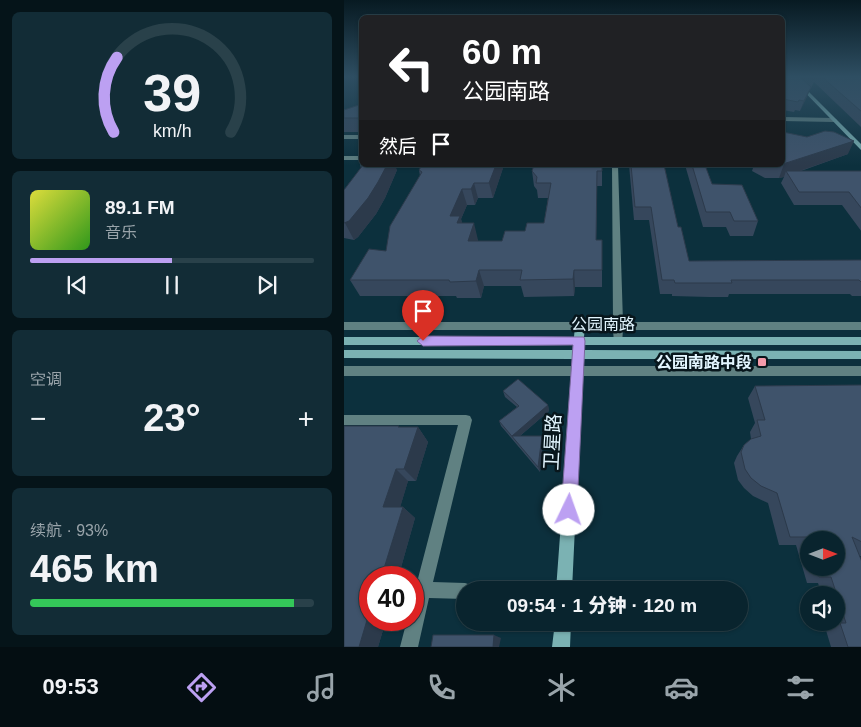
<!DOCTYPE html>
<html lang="zh">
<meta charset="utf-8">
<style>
body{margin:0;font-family:Helvetica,"Noto Sans SC",sans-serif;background:#122c36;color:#f1f3f6;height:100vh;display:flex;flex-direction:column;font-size:19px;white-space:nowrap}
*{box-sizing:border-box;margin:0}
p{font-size:16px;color:#99a4aa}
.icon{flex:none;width:28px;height:28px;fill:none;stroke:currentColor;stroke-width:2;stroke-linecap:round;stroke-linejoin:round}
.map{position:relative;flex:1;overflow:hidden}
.panel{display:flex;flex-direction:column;gap:12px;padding:12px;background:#051419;width:344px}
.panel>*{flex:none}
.top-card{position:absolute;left:15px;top:15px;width:426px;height:152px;border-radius:8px;box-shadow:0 1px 4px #0004,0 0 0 1px #29414a;background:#202124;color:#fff;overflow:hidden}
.needle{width:32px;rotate:90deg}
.buttons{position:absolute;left:456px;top:531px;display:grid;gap:10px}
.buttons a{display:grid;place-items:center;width:45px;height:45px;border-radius:50%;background:#09242e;box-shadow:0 1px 4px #0004,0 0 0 1px #29414a;font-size:25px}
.speed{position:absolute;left:15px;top:566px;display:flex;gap:10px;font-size:25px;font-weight:700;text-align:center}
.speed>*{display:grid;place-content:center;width:65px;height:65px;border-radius:50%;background:#09242e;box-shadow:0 1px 4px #0004,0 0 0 1px #29414a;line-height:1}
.speed .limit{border:8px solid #d22;background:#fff;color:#111}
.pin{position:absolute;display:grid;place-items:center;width:42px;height:42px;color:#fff;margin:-51px -21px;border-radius:50% 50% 50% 0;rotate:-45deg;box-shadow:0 0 5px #0007}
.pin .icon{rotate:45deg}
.me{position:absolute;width:55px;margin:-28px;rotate:3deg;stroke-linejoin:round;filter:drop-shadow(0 0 4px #0008)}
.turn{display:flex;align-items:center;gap:18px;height:105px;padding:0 20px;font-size:22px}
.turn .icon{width:65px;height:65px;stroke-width:2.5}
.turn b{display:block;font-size:35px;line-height:42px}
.then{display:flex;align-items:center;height:48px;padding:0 20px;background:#0003;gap:10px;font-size:19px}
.big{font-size:38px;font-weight:800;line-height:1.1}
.panel .widget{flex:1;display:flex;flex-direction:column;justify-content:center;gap:8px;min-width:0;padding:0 18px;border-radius:8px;background:#122c36}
.panel .dial{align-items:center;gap:0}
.dial svg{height:130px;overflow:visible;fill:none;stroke:#29414a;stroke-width:7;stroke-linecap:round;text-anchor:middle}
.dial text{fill:#f1f3f6;stroke:none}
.song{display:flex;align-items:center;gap:15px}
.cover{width:60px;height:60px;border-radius:8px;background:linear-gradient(135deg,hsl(60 70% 55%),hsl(110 70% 35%))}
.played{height:5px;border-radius:2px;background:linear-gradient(90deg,#bca0f2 50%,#29414a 50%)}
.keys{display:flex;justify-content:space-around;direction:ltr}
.heat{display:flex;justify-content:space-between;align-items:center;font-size:28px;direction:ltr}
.charge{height:8px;border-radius:4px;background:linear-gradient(90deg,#34c759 93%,#29414a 0)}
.trip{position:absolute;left:112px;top:581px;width:292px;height:50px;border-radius:25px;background:#09242e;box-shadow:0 1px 4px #0004,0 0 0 1px #29414a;font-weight:800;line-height:50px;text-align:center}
.tabs{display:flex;height:80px;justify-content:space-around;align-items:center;background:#040e12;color:#99a4aa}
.tabs .icon{width:35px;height:35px}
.tabs .current{color:#bca0f2}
.tabs b{font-size:22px;color:#f1f3f6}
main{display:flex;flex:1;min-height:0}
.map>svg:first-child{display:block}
</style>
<main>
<section class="panel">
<div class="widget dial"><svg viewBox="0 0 100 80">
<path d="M14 69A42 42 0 1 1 86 69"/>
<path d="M14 69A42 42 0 0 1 16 23" stroke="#bca0f2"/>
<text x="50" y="56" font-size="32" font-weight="700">39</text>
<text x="50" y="72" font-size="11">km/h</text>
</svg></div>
<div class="widget">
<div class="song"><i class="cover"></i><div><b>89.1 FM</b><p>音乐</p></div></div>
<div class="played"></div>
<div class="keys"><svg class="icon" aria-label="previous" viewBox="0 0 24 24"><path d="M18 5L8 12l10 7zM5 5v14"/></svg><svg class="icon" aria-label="pause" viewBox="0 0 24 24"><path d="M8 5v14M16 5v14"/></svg><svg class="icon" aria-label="next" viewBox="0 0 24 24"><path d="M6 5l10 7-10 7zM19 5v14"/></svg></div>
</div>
<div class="widget"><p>空调</p>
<div class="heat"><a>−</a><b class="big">23°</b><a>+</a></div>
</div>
<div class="widget"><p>续航 · 93%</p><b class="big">465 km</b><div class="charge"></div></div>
</section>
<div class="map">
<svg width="518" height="647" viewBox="0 0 518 647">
<rect width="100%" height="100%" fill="#0c303d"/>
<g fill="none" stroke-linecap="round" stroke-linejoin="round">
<!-- lane -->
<path fill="#608182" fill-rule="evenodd" d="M439,117L490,118L493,120L490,122L439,121Z
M0,135H18V139H0Z
M0,156H18V160H0Z"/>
<!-- street -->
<path fill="#608182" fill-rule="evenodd" d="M268,165H274L279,322H518V330H279L278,343H270L269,330H0V322H269Z
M0,366H518V376H0Z
M0,415H122L126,416L128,420L89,582L121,583L127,585L129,590H121V599L85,598L74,647H56L63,620H69V600L71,590L114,425H0Z"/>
<!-- secondary -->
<path fill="#7bb2b3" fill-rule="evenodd" d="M445,76H449L518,145V151Z
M236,322L241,326L240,337H518V345H240V350L518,351V359H239L228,590H212L229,359L0,358V350H229L230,345H0V337H230L231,326Z
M211,622H227L226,647H208Z"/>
</g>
<!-- wall -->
<path fill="#36475c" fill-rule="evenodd" d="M439,76H518V128L470,82L466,90H465L456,111L451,110L450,112L439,110Z
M18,104V132H0V110Z
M439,132L504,154L457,171H518V232L498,205H450L437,183L440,177L435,178H421L408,171L410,165H439Z
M18,162L53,170L41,198L32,214L14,237L10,240L0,238V190L17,168L16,165Z
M78,165H160L149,198H134L131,205H123L117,219L118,223L134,240V241H158L200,223L204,198H194L193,190L190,186L188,171L258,165V186H253L252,240H258V287H231L230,296L180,297L177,286H140L137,298H113L112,296H16L6,280L42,251L76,176L75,170Z
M285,165H320L334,227L345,261L518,260V296H508L506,294H385L384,297H365L328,296V294H316L305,220H290Z
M341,165H361L368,184L414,221L409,236H386L382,227H359Z
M518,385V556H515L518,647H487L481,627L487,625L486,622H492V595H478L474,583H463L452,545H435L424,503L409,496L400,488L394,480L390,463L393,456L400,445L407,439L406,432L411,423L404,398L411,386ZM465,540L492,568H465Z
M159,391L204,405L205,411L176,436H198L199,442L196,472L157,426L155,421L173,407L161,397Z
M56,427H74L84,442L72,481H64L56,507H59L71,518L54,578H26V620H42L34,647H0Z"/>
<!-- shaded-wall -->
<path fill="#2c3a4b" d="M467,87L463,97L456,111L460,101Z
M510,141L504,154L444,175L442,171L440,177L435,178L440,164Z
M43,165H51L53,170L41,198L32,214L14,237L10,240L1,223Z
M152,165H160L149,198L145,183Z
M130,183L134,198L131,205L127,189Z
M118,189L123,205L117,219L121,232L106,216Z
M130,223L134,240L129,257L124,241Z
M135,270L140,286L137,298L132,281Z
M230,270L231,287L230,296L229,279Z
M204,405L205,411L171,440L168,436Z
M74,427L84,442L72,481L60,469Z
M198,436L199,442L196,472L194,467Z
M52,469L64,481L53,518L39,507Z
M59,507L71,518L54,578H37Z
M26,610V620H42L34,647H15Z
M150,635L157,638L155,647H149Z"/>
<!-- building -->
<path fill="#3f536b" stroke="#2c3a4b" d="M439,76H455L467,87L460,101L455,100L454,102L439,99Z
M465,76H472L470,80Z
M477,76H518V112Z
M18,104V118H0V110Z
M481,131L490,132L510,141L439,164V132L463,137Z
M19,165H43L34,182L24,198L5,221L0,223V190Z
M78,165H152L145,183H130L127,189H118L106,216H116L113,223H130L124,241H158L161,231H181L183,223H200L207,183H192L193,177L188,171L190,165H258V171H253L252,240H258V270H230L229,279L176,280L178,270H135L132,281L106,282L105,280H6L25,249L42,251L46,226L78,172L75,170Z
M287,165H320L334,227H337L345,261L518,260V283L515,280H387L388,283H331L330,280H318L307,207H291Z
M348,165H361L368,184L398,185L414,221H390L386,212H362Z
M442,171H518V209L505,192H455Z
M174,379L204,405L168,436H198L194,467L155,421L175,406L159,391Z
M518,385V542L508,537L518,562V647H504L496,623H502L487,577H475L473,568H492V540H465V543L463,537H446L433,493L417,486L407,478L401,469L397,452L400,445L407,439L417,436L413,420H421L411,386Z
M0,426H55L54,427H74L60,469H52L39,507H59L37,578H26V610L15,647H0Z
M89,635H150L149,647H87Z"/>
<!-- sky -->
<linearGradient id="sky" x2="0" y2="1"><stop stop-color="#071a22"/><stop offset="0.46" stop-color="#2e4e62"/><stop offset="1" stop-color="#2e4e62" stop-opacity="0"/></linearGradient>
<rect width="518" height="166" fill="url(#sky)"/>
<!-- route -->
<path fill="#bca0f2" stroke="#7a689d" d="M79,336L240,337L241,341L233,510L231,516L225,518L220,516L217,510L229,345L79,346L73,341Z"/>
<!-- markers -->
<rect fill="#f39aaa" stroke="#08161c" stroke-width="2" x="413" y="357" width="10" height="10" rx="2.5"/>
<g text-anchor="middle" stroke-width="5" stroke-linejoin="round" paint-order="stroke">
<!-- street labels -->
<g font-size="16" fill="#e3f6ff" stroke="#08161c">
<text x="259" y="330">公园南路</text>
</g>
<!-- poi labels -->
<g font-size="16" font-weight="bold" fill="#e3f6ff" stroke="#08161c" text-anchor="end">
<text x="408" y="368">公园南路中段</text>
</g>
<!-- near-street labels -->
<g font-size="19" fill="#e3f6ff" stroke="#08161c">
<text transform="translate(208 442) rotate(-87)" y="7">卫星路</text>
</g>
</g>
</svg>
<div class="buttons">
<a><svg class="needle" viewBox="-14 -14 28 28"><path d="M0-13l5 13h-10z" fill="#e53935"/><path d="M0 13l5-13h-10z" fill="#99a4aa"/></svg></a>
<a><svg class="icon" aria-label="sound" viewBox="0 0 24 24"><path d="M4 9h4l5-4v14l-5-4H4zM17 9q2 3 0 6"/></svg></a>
</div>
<div class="speed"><div class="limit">40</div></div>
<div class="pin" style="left:79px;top:341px;background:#d93025"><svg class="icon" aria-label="arrive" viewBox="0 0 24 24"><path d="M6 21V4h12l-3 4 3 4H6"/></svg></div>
<svg class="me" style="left:225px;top:510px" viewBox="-20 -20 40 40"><circle r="19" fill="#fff"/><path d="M0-13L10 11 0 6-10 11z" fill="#bca0f2"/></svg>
<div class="trip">09:54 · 1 分钟 · 120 m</div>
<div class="top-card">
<div class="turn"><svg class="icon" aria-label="left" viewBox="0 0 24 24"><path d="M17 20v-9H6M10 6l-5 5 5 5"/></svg><div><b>60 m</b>公园南路</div></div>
<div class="then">然后<svg class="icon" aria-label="arrive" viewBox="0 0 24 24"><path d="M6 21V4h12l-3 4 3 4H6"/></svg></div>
</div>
</div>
</main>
<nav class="tabs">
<b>09:53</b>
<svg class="icon current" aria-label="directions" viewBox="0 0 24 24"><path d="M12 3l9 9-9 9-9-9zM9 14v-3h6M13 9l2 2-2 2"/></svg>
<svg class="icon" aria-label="music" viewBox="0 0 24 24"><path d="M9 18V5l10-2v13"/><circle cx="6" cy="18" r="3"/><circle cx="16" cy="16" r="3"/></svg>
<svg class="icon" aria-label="phone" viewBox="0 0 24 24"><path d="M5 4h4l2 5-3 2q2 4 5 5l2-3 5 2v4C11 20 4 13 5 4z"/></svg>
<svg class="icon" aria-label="climate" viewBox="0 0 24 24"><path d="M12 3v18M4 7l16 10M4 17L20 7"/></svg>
<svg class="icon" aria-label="car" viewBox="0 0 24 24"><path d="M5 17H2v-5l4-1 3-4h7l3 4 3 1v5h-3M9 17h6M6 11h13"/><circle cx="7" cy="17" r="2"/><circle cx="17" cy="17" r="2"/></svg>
<svg class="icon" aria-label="filters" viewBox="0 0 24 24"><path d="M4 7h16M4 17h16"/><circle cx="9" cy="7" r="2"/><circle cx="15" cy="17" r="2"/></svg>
</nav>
